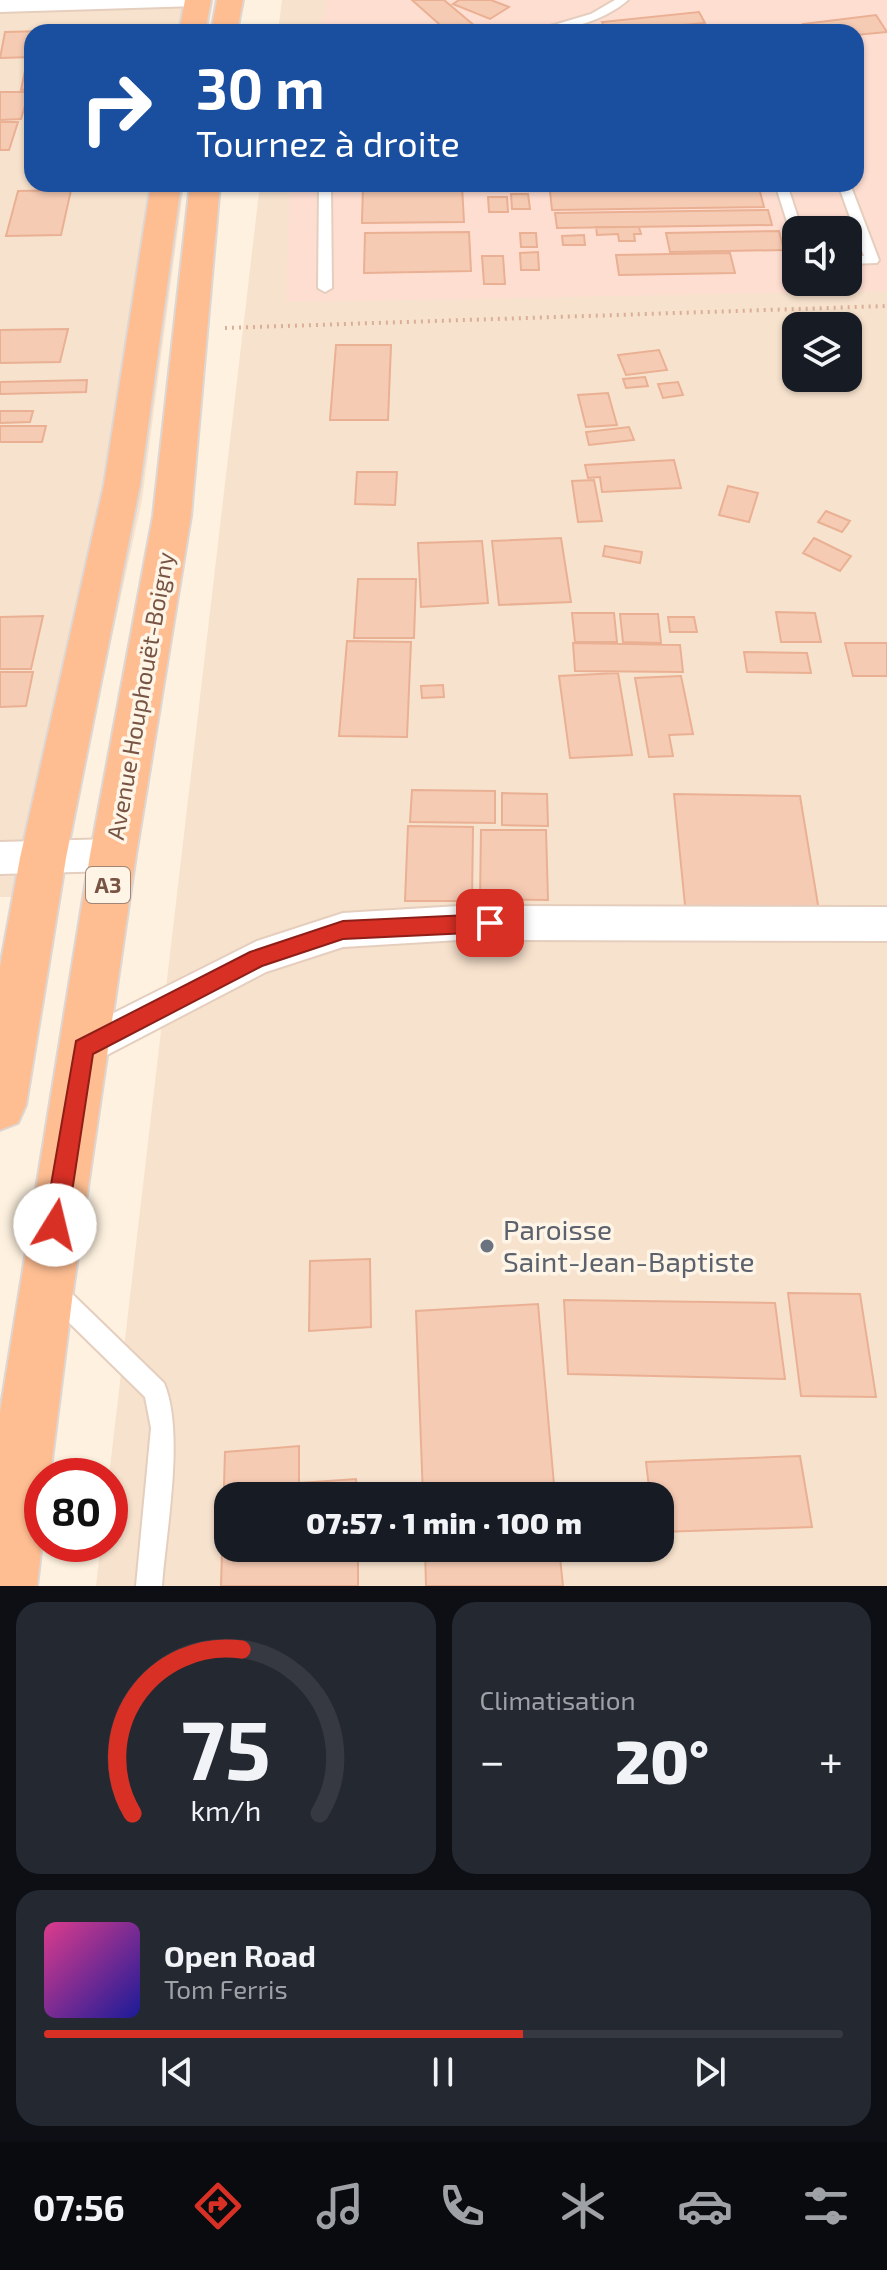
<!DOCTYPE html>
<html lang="fr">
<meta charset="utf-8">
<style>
body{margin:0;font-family:"Exo 2",sans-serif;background:#242831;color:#f1f3f6;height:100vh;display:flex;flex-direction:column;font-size:30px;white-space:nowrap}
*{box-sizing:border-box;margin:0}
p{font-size:26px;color:#9ea1a6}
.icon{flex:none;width:44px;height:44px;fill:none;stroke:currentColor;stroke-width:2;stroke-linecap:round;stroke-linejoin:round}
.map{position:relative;height:1586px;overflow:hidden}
.panel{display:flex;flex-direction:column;gap:16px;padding:16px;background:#0d0f14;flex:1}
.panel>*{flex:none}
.hud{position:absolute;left:24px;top:24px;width:840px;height:168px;border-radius:24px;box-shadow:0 2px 6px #0004;background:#1a4fa0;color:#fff;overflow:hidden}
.fabs{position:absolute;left:782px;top:216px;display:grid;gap:16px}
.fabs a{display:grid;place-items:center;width:80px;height:80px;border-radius:16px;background:#171b24;box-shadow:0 2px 6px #0004;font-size:40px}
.speed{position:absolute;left:24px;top:1458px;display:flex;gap:16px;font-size:40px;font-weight:700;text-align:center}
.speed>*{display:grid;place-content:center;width:104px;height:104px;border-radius:50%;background:#171b24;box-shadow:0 2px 6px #0004;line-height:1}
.speed .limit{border:12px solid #d22;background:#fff;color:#111}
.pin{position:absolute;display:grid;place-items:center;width:68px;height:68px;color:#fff;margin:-34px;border-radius:16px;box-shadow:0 4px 12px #0006}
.me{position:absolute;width:88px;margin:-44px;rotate:9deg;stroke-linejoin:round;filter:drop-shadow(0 0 6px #0008)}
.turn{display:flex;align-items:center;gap:28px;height:168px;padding:0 40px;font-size:36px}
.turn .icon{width:104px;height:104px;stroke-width:2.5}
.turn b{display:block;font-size:56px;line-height:68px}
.big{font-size:60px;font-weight:800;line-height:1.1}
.panel .tile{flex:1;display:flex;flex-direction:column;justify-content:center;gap:12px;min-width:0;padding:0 28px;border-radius:24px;background:#242831}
.panel .dial{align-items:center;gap:0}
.dial svg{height:208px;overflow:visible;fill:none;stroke:#363941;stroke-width:7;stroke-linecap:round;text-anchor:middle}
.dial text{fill:#f1f3f6;stroke:none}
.song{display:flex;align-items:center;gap:24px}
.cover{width:96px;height:96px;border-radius:12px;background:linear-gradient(135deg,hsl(330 70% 55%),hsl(240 70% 35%))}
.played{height:8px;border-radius:4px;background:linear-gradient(90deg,#d93025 60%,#363941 60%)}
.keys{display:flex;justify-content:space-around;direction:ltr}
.heat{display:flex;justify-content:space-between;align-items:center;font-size:44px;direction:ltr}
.panel .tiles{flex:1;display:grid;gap:16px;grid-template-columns:1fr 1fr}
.tile:last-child{grid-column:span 2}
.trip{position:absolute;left:214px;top:1482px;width:460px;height:80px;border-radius:24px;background:#171b24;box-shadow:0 2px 6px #0004;font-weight:800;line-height:80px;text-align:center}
.tabs{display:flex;height:128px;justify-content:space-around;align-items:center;background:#090b0e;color:#9ea1a6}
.tabs .icon{width:56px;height:56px}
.tabs .selected{color:#d93025}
.tabs b{font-size:36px;color:#f1f3f6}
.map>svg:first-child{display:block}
</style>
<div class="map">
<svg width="887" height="1586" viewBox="0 0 887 1586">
<rect width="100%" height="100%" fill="#fef1df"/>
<!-- residential -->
<path fill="#f7e2cd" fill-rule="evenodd" d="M0,0H213L208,32H32V184H184L142,500L55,897H0Z
M282,0H887V1586H96L101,1544H110L109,1476L260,184H856V32H278ZM796,230H848V282H796ZM796,326H848V378H796ZM228,1496H660V1548H228Z"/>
<!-- commercial -->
<path fill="#ffded2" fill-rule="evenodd" d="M328,0H887V291L286,302L290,184H856V32H318ZM796,230H848V282H796Z"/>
<!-- building -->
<path fill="#f6cbb4" stroke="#eab093" stroke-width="2" d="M412,0H444L476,27L448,32Z
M459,0H491L509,7L490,19L453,4Z
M699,12L705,23L607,32L602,22Z
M876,15L887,32L856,35V32H809L803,24Z
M44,31L32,32V57L0,58L5,32Z
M26,66H32V89L21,90Z
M0,92H29L21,119L0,120Z
M0,122H18L9,150H0Z
M462,185L464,222L362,223L363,186Z
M759,188L764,207L552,210L550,191Z
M71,190L61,235L6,236L18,191Z
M511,194H528L530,209H512Z
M488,197H507L508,212H489Z
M768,210L772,225L557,228L555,213Z
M596,227H639L641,234H634L635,241H619L618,234L597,235Z
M779,231L784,250L670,252L666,233Z
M469,232L471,271L364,273L365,233Z
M520,233H536L537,247H521Z
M584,235L585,245H563L562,236Z
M538,252L539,270H521L520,253Z
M730,253L735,273L619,275L616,255Z
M482,256H503L505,284H484Z
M68,329L60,362L0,363V330Z
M336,345H391L388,420H330Z
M659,350L667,370L626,375L618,355Z
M645,377L648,386L626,388L623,379Z
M87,380L86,392L0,394V382Z
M678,382L683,395L663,398L658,384Z
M608,393L617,425L586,427L578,395Z
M0,411H33L30,422L0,423Z
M0,426H46L42,442H0Z
M629,427L634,440L589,445L586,432Z
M674,460L681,488L602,492L600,477L588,478L585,465Z
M357,472H397L395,505L355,504Z
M594,480L602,521L578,522L572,481Z
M728,486L758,493L749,522L719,515Z
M826,511L850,521L842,532L818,522Z
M561,538L571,602L499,605L492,541Z
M814,538L851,556L840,571L803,553Z
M482,541L488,603L421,607L418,543Z
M605,546L642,552L640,563L603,556Z
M358,579H416L414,638H354Z
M776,612L815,613L821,642H781Z
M572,613H614L617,642H575Z
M620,614H658L661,643L623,642Z
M43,616L31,669H0V617Z
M668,617H694L697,632H670Z
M347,641L411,642L407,737L339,736Z
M573,643L680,645L683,672L575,671Z
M845,643H887V676H853Z
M744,652L807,653L811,673L747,672Z
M0,672H33L26,706L0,707Z
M618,673L632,755L570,758L559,676Z
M681,676L693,734L669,735L673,756L649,757L635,678Z
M443,685L444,697L422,698L421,686Z
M412,790L495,791V823L410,822Z
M502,793L547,794L548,826L502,825Z
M674,794L800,796L820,917L686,915Z
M408,826L473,827L472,901H405Z
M481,830H546L548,900L480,899Z
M370,1259L371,1327L309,1331L310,1261Z
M788,1293L860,1294L876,1397L801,1396Z
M564,1300L775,1303L785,1379L568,1374Z
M538,1304L555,1496H423L416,1311Z
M299,1446V1483L356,1479L357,1496H228V1548H358V1586H221L225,1452Z
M800,1456L812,1527L660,1532V1496H650L646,1462Z
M425,1548H559L563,1586H426Z"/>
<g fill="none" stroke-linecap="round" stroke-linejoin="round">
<defs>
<path id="service" d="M615,0H628C603,22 562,32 530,32L591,14Z
M319,184H331L332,288L325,292L318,288Z
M775,184H787L802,230H796V235L790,231Z
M838,184H850L879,260L877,263L848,264V256H864Z
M54,1281L62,1284L164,1383C185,1432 166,1531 162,1586H136L151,1428L145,1397L46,1300L43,1292L46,1284Z"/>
<path id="minor" d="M0,0H208L198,6L0,12Z
M113,839L125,844L131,855L125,866L113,871L0,874V842Z
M459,906L887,907V941L459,940L343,947L266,972L84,1067L70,1061L65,1048L70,1035L257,941L343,913Z"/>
<path id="trunk" d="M185,0H211L205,32H179Z
M217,0H243L237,32H211Z
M151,184H181L140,485L66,858L26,1105L18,1123L0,1130V967L20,858L104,485Z
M190,184H220L191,516L136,855L74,1284L50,1476H42V1544L37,1586H0V1412L90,855L153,516Z"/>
</defs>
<!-- service casing -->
<use href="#service" stroke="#e5cebd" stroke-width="4"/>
<!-- minor casing -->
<use href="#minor" stroke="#e5cebd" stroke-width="4"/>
<!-- trunk casing -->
<use href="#trunk" stroke="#ded6d2" stroke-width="4"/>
<!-- path -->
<path stroke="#dbaf97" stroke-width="4" stroke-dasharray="2 5" stroke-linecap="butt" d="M225,328L887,306"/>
<!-- service -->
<use href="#service" fill="#fff" fill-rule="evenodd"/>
<!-- minor -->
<use href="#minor" fill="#fff" fill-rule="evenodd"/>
<!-- trunk -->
<use href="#trunk" fill="#ffbe92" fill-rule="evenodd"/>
</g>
<!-- route -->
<path fill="#d93025" stroke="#8d1f18" stroke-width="2" d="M490,914L497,917L500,923L497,929L490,932L343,939L262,966L93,1054L67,1225L63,1233L55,1237L48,1233L44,1225L76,1041L250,952L343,921Z"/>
<!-- markers -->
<circle fill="#6b7280" stroke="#fff5e7" stroke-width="3" cx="487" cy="1246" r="8"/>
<g text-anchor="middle" stroke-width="7" stroke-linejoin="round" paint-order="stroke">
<!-- shield labels -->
<rect fill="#fff5e7" stroke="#a08475" stroke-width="2" x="86" y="867" width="44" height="36" rx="6"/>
<g font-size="22" font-weight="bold" fill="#775444">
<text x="108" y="893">A3</text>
</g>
<!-- street labels -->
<g font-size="24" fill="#775444" stroke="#fff5e7">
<text transform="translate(141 696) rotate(-80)" y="8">Avenue Houphouët-Boigny</text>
</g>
<!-- near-worship labels -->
<g font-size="28" fill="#5b616d" stroke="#fff5e7" text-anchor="start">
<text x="503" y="1240">Paroisse<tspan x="503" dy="32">Saint-Jean-Baptiste</tspan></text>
</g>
</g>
</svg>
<div class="fabs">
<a><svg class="icon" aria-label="sound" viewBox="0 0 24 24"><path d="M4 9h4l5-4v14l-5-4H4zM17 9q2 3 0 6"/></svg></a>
<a><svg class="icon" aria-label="layers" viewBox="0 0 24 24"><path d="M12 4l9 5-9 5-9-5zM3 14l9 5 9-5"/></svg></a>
</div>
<div class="speed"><div class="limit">80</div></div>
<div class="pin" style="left:490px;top:923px;background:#d93025"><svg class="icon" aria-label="arrive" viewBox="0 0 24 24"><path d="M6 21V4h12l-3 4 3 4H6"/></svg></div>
<svg class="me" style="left:55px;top:1225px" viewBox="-20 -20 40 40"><circle r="19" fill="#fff"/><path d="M0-13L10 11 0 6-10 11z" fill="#d93025"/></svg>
<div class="trip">07:57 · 1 min · 100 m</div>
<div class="hud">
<div class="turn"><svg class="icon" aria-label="right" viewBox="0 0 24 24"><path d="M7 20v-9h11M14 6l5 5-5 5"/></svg><div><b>30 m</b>Tournez à droite</div></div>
</div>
</div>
<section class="panel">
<div class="tiles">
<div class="tile dial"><svg viewBox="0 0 100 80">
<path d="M14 69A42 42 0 1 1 86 69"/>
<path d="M14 69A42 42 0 0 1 56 6" stroke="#d93025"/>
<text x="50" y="56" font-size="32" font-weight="700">75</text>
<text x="50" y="72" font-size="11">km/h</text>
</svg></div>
<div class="tile"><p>Climatisation</p>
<div class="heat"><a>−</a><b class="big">20°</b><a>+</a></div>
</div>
<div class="tile">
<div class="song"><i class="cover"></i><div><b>Open Road</b><p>Tom Ferris</p></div></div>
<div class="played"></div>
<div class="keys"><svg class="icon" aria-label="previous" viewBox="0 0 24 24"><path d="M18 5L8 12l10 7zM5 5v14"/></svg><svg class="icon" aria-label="pause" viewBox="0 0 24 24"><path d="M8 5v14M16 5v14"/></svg><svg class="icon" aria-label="next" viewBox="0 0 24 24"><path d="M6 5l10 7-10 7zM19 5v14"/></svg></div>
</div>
</div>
</section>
<nav class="tabs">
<b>07:56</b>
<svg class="icon selected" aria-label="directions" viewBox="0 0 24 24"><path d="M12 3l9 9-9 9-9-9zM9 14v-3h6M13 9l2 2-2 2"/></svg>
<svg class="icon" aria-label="music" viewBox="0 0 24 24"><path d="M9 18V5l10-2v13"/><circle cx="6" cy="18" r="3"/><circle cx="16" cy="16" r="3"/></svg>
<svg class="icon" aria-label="phone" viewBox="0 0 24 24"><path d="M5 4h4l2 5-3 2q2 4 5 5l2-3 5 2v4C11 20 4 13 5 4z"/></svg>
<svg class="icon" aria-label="climate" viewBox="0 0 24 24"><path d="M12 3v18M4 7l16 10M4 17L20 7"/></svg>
<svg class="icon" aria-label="car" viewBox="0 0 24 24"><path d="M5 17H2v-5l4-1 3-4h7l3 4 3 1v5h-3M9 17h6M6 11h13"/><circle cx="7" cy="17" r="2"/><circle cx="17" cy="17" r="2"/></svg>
<svg class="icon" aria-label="filters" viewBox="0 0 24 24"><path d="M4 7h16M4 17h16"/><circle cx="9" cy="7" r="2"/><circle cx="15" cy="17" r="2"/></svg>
</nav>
